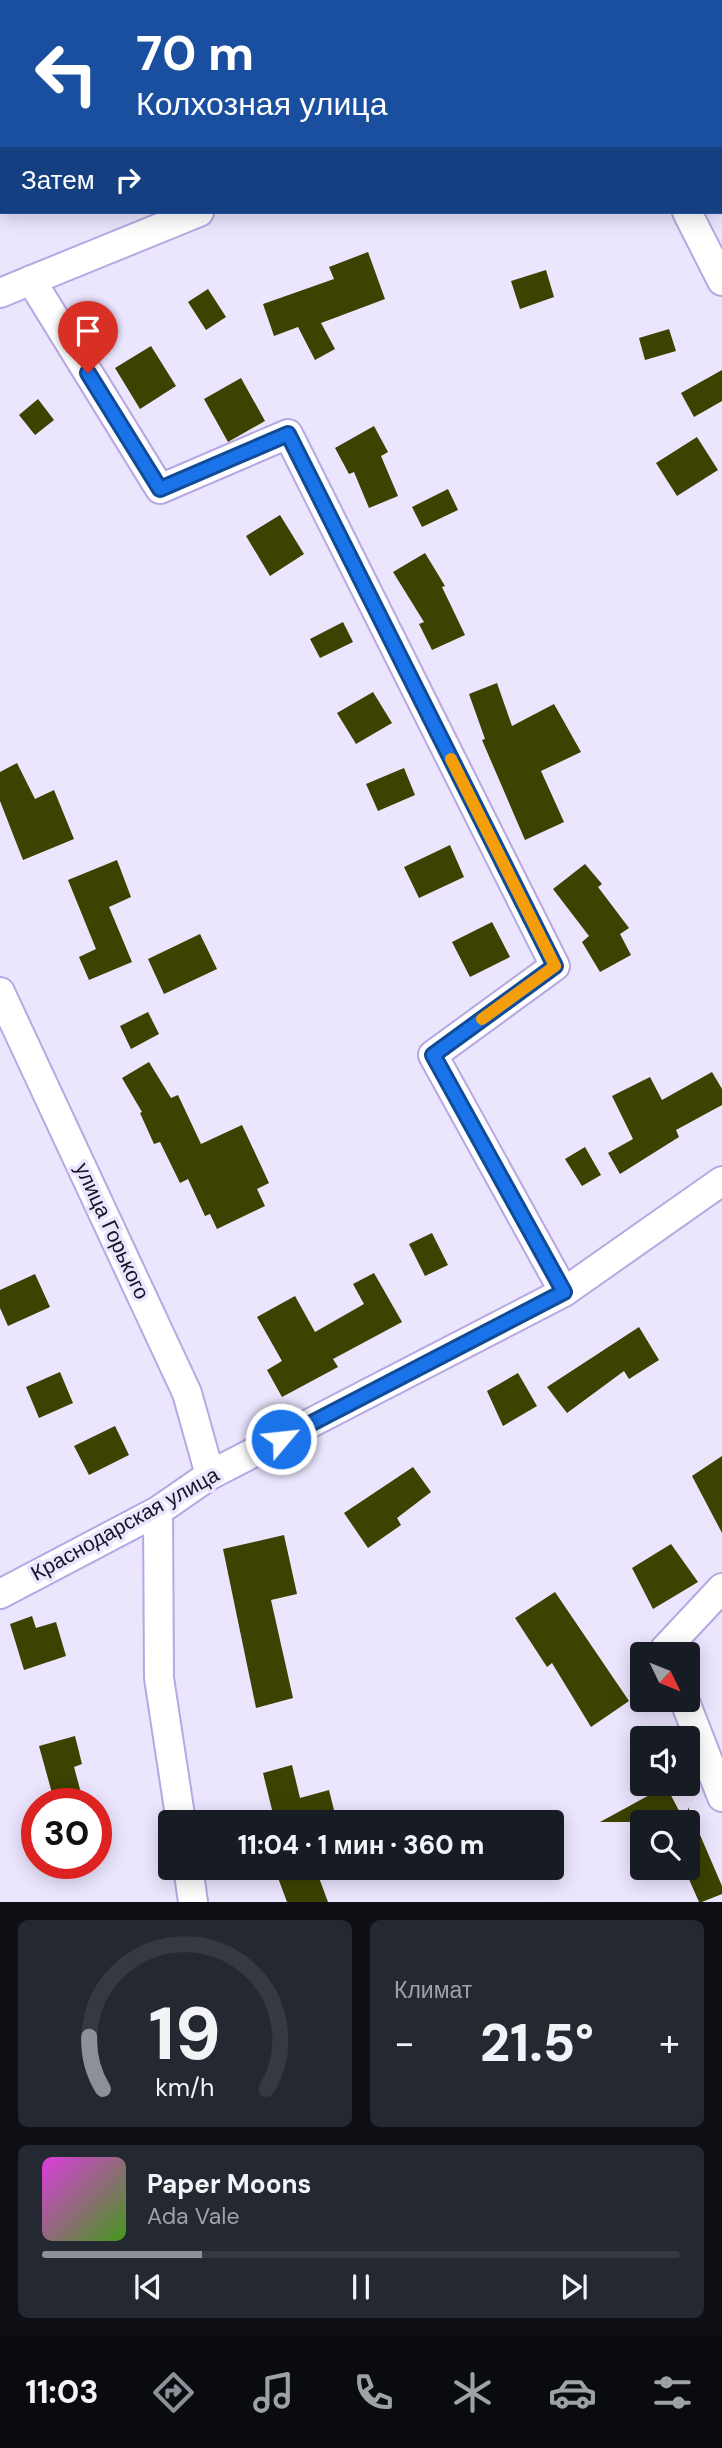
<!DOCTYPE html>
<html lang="ru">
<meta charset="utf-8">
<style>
body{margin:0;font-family:"DM Sans",sans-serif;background:#242831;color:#f1f3f6;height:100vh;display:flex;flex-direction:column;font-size:26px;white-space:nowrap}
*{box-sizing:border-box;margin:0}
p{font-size:23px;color:#9ea1a6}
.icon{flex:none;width:38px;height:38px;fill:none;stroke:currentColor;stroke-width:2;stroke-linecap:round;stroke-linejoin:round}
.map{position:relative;height:1902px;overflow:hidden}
.side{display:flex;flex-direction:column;gap:18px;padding:18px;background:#0d0f14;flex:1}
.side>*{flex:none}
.hud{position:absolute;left:0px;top:0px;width:723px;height:214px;box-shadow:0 4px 18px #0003;background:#1a4fa0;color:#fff;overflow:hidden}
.needle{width:46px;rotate:133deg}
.controls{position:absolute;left:630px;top:1642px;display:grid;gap:14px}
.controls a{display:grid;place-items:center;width:70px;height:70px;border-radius:7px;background:#171b24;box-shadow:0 4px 18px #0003;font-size:35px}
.speed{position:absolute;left:21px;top:1788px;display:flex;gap:14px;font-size:35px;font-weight:700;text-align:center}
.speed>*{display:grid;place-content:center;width:91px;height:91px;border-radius:50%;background:#171b24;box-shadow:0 4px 18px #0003;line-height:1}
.speed .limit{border:10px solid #d22;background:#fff;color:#111}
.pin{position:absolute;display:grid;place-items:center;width:60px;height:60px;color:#fff;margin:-72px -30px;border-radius:50% 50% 50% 0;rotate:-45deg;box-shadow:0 0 7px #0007}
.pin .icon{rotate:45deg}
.me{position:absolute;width:77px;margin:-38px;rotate:62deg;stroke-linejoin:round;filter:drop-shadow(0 0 5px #0008)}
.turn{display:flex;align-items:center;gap:24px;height:147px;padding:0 21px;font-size:32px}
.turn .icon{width:91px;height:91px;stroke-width:2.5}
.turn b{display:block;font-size:49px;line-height:60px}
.then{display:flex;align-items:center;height:66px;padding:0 21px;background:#0003;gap:14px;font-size:26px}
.big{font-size:52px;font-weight:800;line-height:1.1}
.side .tile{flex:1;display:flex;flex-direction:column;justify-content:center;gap:10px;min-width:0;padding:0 24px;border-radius:10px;background:#242831}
.side .dial{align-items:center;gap:0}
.dial svg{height:182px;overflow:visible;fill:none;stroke:#363941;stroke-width:7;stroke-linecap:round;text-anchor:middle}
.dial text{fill:#f1f3f6;stroke:none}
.song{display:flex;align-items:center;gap:21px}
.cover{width:84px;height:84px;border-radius:10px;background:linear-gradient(135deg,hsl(300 70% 55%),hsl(100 70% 35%))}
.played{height:7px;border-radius:4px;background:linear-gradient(90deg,#8c9099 25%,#363941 25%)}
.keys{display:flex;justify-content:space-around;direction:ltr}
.heat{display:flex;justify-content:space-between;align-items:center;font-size:38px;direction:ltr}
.side .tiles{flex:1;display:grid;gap:18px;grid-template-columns:1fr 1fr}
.tile:last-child{grid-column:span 2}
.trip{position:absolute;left:158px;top:1810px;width:406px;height:70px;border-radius:7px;background:#171b24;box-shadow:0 4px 18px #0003;font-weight:800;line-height:70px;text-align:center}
.tabs{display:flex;height:112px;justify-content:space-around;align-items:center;background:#090b0e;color:#9ea1a6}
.tabs .icon{width:49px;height:49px}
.tabs .selected{color:#8c9099}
.tabs b{font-size:32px;color:#f1f3f6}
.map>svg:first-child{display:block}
</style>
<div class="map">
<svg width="722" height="1902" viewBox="0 0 722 1902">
<rect width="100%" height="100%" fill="#ebe5fe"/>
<!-- building -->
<path fill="#3c4200" d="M368,252L385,299L321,323L335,349L315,360L298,327L274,336L263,304L334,279L329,267Z
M546,270L554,297L520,309L511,281Z
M208,289L226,317L206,330L188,302Z
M669,329L676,351L645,360L639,338Z
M151,346L176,386L140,409L115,368Z
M722,370V401L694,417L681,393Z
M241,378L265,421L228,442L204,399Z
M38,399L54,420L35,435L19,415Z
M374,426L388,452L381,456L398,496L369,508L354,472L349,474L335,448Z
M697,437L718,470L677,496L656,463Z
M448,489L458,510L422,527L412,507Z
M280,515L304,554L270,576L246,536Z
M425,553L445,586L442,587L465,635L432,650L419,624L424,622L393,572Z
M343,622L353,642L320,658L310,639Z
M497,683L512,726L554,704L581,752L541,771L564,822L525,840L482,740L485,739L469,694Z
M373,692L392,723L356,744L337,713Z
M17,763L35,799L54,790L74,839L23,860L0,801V772Z
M404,768L415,795L378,811L366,784Z
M450,845L464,877L419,898L404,867Z
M117,860L131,897L109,907L132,962L89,980L79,957L96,949L68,880Z
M585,864L602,884L598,887L629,928L620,934L631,955L600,972L582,942L589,936L553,889Z
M492,922L510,957L470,977L452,942Z
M200,934L217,969L164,994L148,959Z
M148,1012L159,1034L131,1049L120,1026Z
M149,1062L171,1098L178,1095L201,1144L242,1125L269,1183L257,1189L265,1206L217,1229L210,1214L205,1216L188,1179L180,1183L160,1142L154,1144L140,1113L142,1112L122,1078Z
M712,1072L722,1089V1105L676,1130L679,1137L620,1174L608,1153L633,1139L612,1096L650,1077L662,1100Z
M585,1147L601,1175L582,1186L565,1159Z
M432,1233L448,1265L425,1276L409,1244Z
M374,1273L402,1322L333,1359L338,1367L282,1397L267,1370L282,1361L257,1317L295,1296L315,1332L364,1304L353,1284Z
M35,1274L50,1307L8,1326L0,1308V1290Z
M639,1327L659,1360L629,1379L624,1371L567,1413L547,1387Z
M60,1372L73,1403L39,1418L26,1387Z
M518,1373L537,1406L503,1426L487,1391Z
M115,1426L129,1455L89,1475L74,1446Z
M722,1456V1533L692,1476Z
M413,1467L431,1492L397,1518L401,1525L368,1548L344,1513Z
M284,1535L297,1594L271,1600L293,1698L256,1708L223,1549Z
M671,1544L698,1582L653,1609L632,1568Z
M555,1592L629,1701L591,1727L552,1663L547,1667L515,1618Z
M32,1616L36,1628L56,1622L66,1656L24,1670L10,1624Z
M75,1736L82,1764L74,1767L84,1804H55L39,1746Z
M292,1765L300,1798L329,1790L337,1822H275L263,1773Z
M666,1786L685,1822H600Z
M688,1807L722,1886V1894L702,1902H699L688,1877Z
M274,1867H315L328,1902H287Z"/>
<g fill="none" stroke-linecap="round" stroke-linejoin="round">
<defs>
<path id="street" d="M675,2L676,0
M687,212L722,281
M31,280L160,489L288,434L555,966L433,1055L564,1292
M0,293L199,212
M0,992L187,1393L210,1475
M158,1511L159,1678L181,1822
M0,1594L158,1511L210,1475L564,1292L722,1181
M667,1654L665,1649L722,1588
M684,1699L722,1797
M188,1867L193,1902"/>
</defs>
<!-- street casing -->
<use href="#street" stroke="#b6a8e2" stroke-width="32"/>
<!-- street -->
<use href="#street" stroke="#fff" stroke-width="28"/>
</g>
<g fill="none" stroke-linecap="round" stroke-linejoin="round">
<defs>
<path id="route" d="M88,373L160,489L288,434L555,966L433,1055L564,1292L281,1439"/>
</defs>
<!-- route casing -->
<use href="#route" stroke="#114b97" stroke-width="18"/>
<!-- route -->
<use href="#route" stroke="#1a73e8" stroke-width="12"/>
<!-- slow -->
<path stroke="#f59e0b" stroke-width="12" d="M451,759L555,966L482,1019"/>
</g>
<g text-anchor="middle" stroke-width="7" stroke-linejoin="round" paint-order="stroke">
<!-- street labels -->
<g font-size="21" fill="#191328" stroke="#ebe5fe">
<text transform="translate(112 1231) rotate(65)" y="7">улица Горького</text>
<text transform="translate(125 1524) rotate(-29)" y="7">Краснодарская улица</text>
</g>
</g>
</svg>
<div class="controls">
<a><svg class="needle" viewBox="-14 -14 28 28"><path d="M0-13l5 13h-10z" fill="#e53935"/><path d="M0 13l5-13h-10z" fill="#9ea1a6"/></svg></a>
<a><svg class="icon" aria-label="sound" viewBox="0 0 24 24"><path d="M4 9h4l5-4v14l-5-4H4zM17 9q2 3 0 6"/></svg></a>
<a><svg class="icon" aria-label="search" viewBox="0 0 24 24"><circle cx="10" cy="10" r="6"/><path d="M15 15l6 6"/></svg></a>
</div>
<div class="speed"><div class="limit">30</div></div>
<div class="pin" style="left:88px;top:373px;background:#d93025"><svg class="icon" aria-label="arrive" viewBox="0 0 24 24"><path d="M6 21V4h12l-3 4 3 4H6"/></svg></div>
<svg class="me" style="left:281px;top:1439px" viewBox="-20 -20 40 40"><circle r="17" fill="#1a73e8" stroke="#fff" stroke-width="3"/><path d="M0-11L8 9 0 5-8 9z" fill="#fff"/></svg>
<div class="trip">11:04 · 1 мин · 360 m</div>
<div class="hud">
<div class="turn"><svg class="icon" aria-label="left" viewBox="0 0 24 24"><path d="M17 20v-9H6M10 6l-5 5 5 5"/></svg><div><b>70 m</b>Колхозная улица</div></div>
<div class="then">Затем<svg class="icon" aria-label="right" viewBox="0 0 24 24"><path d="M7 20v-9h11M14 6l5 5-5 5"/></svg></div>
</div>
</div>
<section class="side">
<div class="tiles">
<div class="tile dial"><svg viewBox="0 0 100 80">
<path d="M14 69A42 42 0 1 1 86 69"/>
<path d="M14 69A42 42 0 0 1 8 46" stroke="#8c9099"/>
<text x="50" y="56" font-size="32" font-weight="700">19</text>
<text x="50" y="72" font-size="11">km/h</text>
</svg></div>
<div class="tile"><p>Климат</p>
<div class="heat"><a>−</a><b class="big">21.5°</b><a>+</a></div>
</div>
<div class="tile">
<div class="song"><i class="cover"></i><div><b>Paper Moons</b><p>Ada Vale</p></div></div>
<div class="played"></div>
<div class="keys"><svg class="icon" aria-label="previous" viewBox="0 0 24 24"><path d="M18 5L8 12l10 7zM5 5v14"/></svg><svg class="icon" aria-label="pause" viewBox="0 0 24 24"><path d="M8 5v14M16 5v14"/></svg><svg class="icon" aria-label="next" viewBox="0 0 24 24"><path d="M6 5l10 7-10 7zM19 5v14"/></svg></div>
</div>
</div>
</section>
<nav class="tabs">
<b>11:03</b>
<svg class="icon selected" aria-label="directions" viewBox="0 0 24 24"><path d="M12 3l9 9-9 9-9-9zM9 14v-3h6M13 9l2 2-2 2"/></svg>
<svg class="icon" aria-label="music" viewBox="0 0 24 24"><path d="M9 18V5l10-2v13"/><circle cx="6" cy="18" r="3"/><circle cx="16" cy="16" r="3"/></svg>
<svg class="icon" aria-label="phone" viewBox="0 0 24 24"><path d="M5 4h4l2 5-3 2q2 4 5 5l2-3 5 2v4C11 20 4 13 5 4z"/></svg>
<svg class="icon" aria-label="climate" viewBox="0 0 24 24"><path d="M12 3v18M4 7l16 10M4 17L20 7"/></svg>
<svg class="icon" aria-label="car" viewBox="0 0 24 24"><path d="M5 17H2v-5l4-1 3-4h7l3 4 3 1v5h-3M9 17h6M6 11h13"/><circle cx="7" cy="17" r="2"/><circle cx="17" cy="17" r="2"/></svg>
<svg class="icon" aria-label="filters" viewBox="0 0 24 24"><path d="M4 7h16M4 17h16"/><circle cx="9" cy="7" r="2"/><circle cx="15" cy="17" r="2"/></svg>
</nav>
